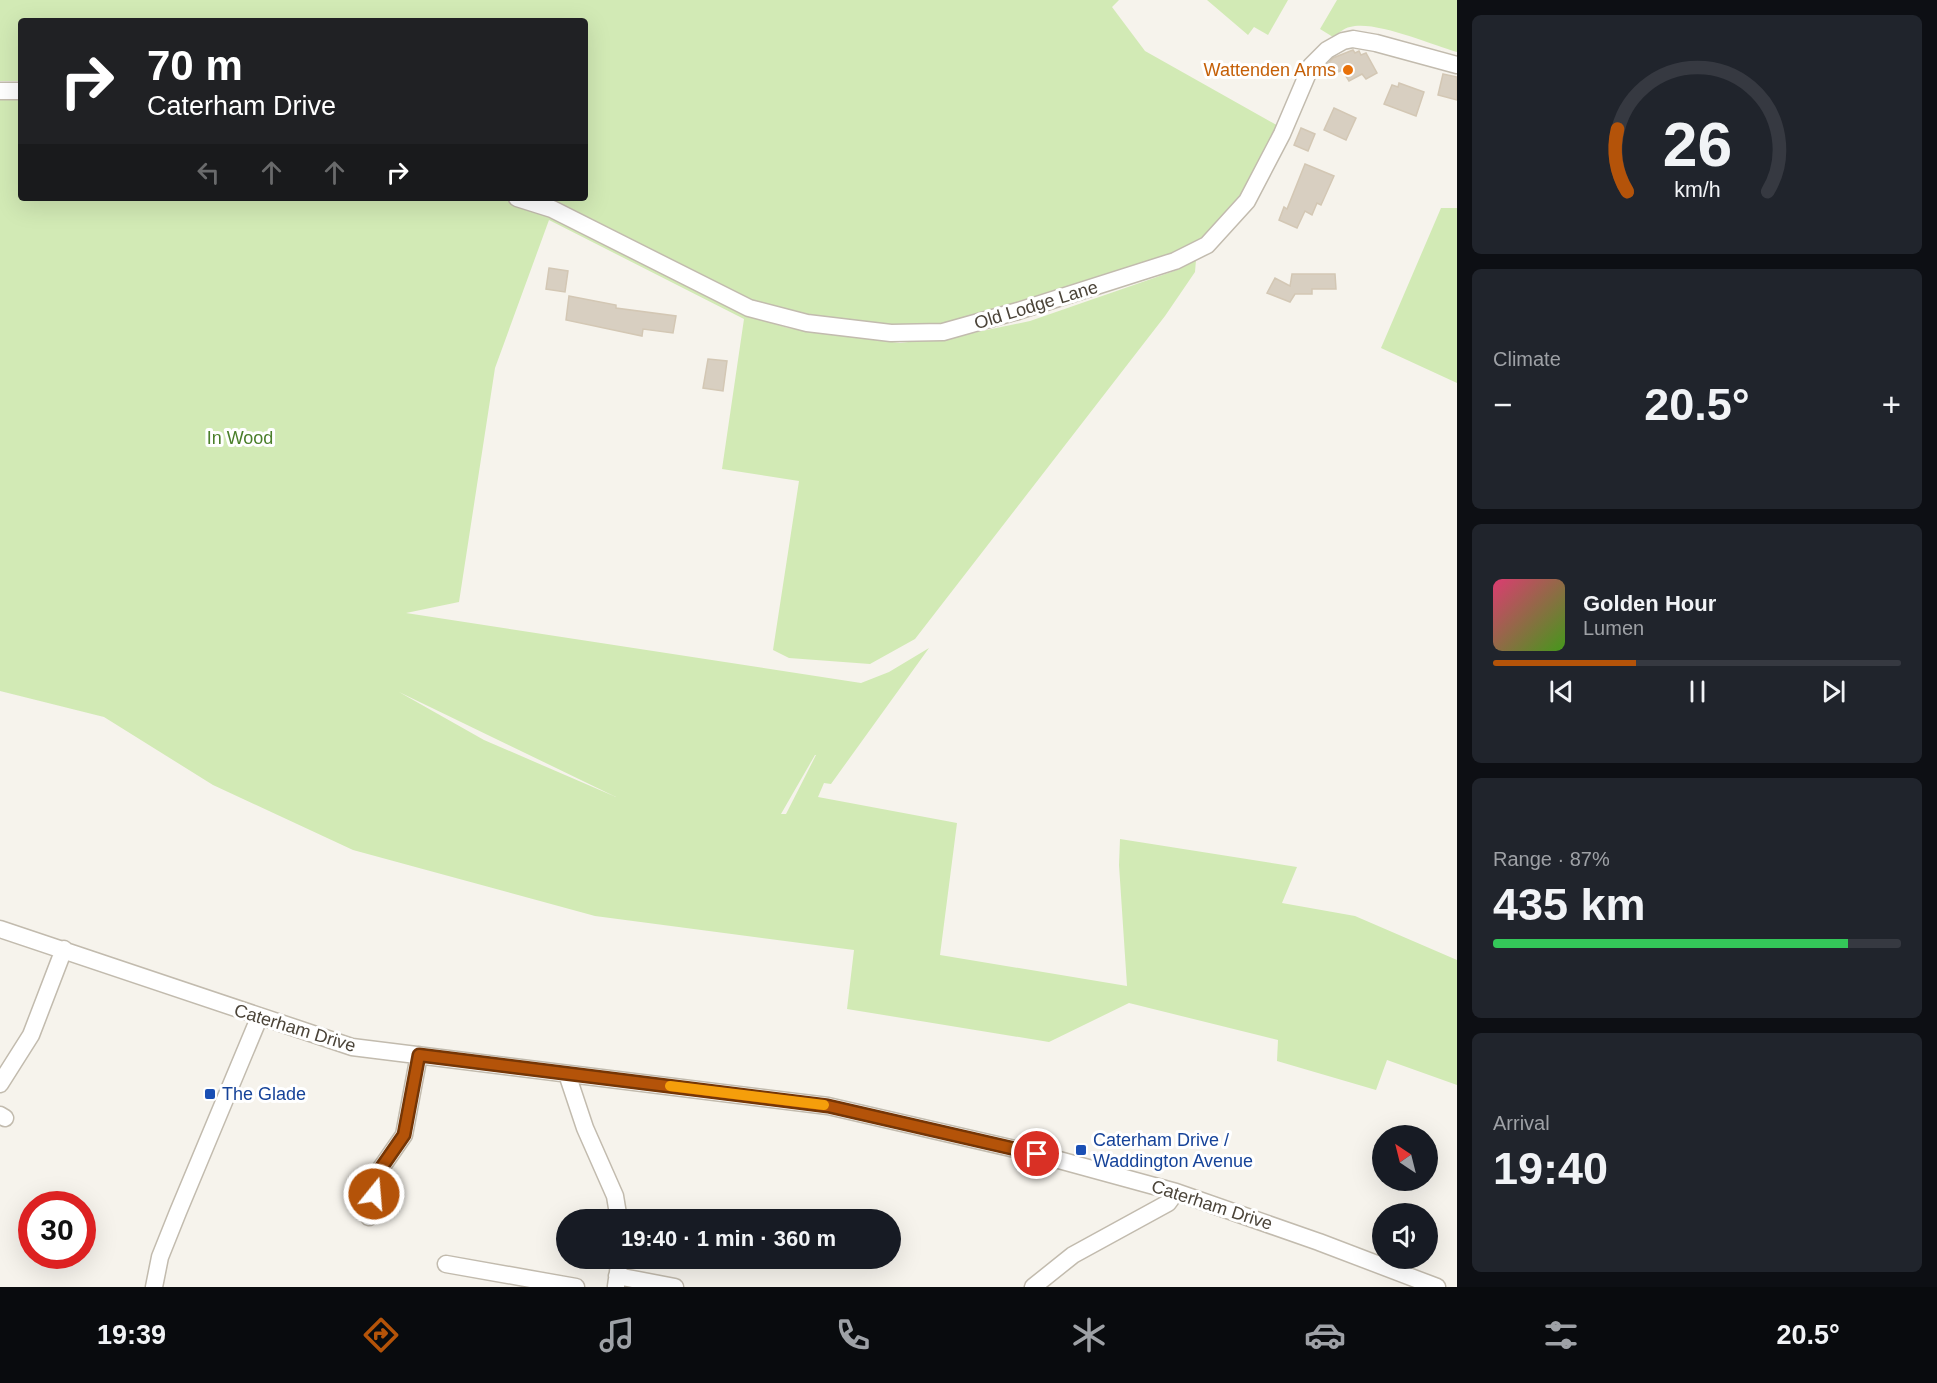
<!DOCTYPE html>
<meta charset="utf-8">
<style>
body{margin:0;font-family:Helvetica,sans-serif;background:#20242c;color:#f1f3f6;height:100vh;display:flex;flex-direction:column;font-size:22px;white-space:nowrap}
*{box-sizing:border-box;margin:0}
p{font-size:20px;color:#9ea1a6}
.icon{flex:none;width:33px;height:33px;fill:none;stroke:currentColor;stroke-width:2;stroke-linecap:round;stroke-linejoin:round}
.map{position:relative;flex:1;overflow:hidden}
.side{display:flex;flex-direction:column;gap:15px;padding:15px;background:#0d0f14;width:480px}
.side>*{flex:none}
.banner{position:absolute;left:18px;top:18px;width:570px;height:183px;border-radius:6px;box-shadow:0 6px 24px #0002;background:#202124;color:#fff;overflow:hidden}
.needle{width:39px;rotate:325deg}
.fabs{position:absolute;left:1372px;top:1125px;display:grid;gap:12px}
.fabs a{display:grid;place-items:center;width:66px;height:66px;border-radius:50%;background:#171b24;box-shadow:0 6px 24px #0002;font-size:30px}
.speed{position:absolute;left:18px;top:1191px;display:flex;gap:12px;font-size:30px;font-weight:700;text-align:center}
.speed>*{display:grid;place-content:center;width:78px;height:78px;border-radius:50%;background:#171b24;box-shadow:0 6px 24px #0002;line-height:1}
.speed .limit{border:9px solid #d22;background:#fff;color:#111}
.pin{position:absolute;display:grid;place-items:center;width:51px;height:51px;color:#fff;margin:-26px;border:3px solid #fff;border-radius:50%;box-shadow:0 2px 6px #0007}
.me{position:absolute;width:66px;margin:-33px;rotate:17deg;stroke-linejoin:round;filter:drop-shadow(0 0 4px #0008)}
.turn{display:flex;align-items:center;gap:21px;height:126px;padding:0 30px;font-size:27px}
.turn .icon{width:78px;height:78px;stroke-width:2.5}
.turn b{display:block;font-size:42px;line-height:51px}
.lanes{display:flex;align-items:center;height:57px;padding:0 30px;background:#0003;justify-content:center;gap:30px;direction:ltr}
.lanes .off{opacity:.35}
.big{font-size:45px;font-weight:600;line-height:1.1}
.side .widget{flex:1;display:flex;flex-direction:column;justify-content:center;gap:9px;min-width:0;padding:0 21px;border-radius:9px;background:#20242c}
.side .dial{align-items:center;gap:0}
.dial svg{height:156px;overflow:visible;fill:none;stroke:#363941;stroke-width:7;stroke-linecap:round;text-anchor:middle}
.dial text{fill:#f1f3f6;stroke:none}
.song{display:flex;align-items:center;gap:18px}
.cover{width:72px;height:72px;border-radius:9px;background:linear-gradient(135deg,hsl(340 70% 55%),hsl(100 70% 35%))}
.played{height:6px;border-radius:3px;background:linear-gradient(90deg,#b45309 35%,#363941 35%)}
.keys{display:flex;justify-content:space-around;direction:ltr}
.heat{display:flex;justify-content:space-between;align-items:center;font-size:33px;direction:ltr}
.charge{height:9px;border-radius:4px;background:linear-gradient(90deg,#34c759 87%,#363941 0)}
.trip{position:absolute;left:556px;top:1209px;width:345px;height:60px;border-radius:30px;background:#171b24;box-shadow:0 6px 24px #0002;font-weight:600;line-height:60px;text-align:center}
.tabs{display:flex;height:96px;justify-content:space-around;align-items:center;background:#090b0e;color:#9ea1a6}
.tabs .icon{width:42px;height:42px}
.tabs .current{color:#b45309}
.tabs b{font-size:27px;color:#f1f3f6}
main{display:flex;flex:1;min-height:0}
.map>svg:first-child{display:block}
</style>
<main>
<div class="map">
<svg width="1457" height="1287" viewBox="0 0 1457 1287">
<rect width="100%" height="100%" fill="#f6f3ec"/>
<!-- green -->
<path fill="#d2eab5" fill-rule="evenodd" d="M0,0H1119L1112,7L1145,51L1280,127L1243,195L1199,241L1171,256L1070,291L943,323L897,325L809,315L755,303L594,221L543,198H585V21H21V81H0Z
M1207,0H1288L1268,35L1254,27L1248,35Z
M1337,0H1457V52C1432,45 1375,20 1350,27C1344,28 1338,34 1333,37L1320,29Z
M0,97H21V198H502L550,213L750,316L788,328L900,343L958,336L1030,321L1177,270L1196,260L1195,272L1165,316L915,639L870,664L789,658L773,650L799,481L722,469L744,319L549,220L495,368L459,602L406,613L861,683L889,672L929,648L831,784L824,783L818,797L957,823L940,955L1127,986L1119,865L1120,839L1297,867L1282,903L1355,916L1457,960V1085L1387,1060L1376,1090L1277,1061L1278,1040L1129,1003L1049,1042L847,1009L854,950L595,916L353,850L213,785L104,717L0,691ZM399,692L616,797L484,740ZM816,755L786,814H781L815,755Z
M1441,208H1457V383L1381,348Z"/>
<!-- building -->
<path fill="#d8cfc1" stroke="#d3c7b4" stroke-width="1.5" d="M1353,50L1355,53L1359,51L1361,55L1366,53L1377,73L1366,79L1362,74L1349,81L1342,70L1329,77L1324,68L1333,58Z
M1443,74L1457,77V100L1438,95Z
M1399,83L1424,92L1416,116L1384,104L1392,85L1398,87Z
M1334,108L1356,118L1346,140L1324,130Z
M1301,128L1315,134L1308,151L1294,145Z
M1305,164L1334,176L1321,205L1317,203L1312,215L1305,211L1297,228L1279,220L1284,207L1287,209Z
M549,268L568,271L565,292L546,289Z
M1292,274H1335L1336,289H1312V294H1295L1290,302L1267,293L1275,278L1290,286Z
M569,296L616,305V308L676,316L673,333L643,329L642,336L566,320Z
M708,359L727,361L723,391L703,388Z"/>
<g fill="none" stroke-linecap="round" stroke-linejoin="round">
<defs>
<path id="street" d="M0,91H21
M517,198L552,209L749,308L807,323L891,333L943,332L1018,311L1175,261L1207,245L1247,201L1282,134L1311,66L1327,50L1343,41L1353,39L1376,43L1457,65
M0,929L352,1047L828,1106L1037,1154L1176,1192L1319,1242L1437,1287
M567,1074L585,1128L615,1196L619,1220
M0,1084L31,1035L64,949
M0,1115L5,1118
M369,1217L379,1171L404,1135L419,1055
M446,1264L576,1287
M617,1276L675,1287
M616,1286L620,1258
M154,1287L160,1257L178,1212L259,1018
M1033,1287L1073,1255L1168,1203L1176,1192"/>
</defs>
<!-- street casing -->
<use href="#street" stroke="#c2bbae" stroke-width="19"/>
<!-- street -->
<use href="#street" stroke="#fff" stroke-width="16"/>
</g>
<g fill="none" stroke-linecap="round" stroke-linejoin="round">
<defs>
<path id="route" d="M374,1194L379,1171L404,1135L419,1055L828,1106L1037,1154"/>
</defs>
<!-- route casing -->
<use href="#route" stroke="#753606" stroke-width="15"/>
<!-- route -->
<use href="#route" stroke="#b45309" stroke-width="10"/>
<!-- slow -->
<path stroke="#f59e0b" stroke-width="10" d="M670,1086L824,1105"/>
</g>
<!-- markers -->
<circle fill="#e8710a" stroke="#fff" stroke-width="2" cx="1348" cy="70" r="6"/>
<g fill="#1a4fb4" stroke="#fff" stroke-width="2">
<rect x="204" y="1088" width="12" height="12" rx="3"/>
<rect x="1075" y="1144" width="12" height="12" rx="3"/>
</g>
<g text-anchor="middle" stroke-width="6" stroke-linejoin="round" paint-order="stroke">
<!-- food labels -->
<g font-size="18" fill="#c56008" stroke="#fff" text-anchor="end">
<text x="1336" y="76">Wattenden Arms</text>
</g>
<!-- street labels -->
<g font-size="18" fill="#4b4439" stroke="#fff">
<text transform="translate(1036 305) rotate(-17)" y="6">Old Lodge Lane</text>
<text transform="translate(295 1028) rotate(17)" y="6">Caterham Drive</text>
<text transform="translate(1212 1205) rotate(18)" y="6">Caterham Drive</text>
</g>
<!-- park labels -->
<g font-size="18" fill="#4a7f2a" stroke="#fff">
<text x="240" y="444">In Wood</text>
</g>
<!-- transit labels -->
<g font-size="18" fill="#164399" stroke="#fff" text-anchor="start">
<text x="222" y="1100">The Glade</text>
<text x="1093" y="1146">Caterham Drive /<tspan x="1093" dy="21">Waddington Avenue</tspan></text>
</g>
</g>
</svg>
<div class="fabs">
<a><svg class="needle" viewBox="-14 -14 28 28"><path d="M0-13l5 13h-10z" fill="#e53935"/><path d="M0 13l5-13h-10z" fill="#9ea1a6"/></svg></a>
<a><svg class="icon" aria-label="sound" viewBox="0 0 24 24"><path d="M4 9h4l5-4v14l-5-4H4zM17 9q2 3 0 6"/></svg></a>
</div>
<div class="speed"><div class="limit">30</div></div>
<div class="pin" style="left:1037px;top:1154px;background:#d93025"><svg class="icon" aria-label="arrive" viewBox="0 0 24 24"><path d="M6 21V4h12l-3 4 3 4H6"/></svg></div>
<svg class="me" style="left:374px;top:1194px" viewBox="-20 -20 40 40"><circle r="17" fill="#b45309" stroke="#fff" stroke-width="3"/><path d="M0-11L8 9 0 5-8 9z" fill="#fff"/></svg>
<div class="trip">19:40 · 1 min · 360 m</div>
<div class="banner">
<div class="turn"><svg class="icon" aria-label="right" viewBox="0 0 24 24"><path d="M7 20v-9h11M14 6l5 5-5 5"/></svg><div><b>70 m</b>Caterham Drive</div></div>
<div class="lanes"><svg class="icon off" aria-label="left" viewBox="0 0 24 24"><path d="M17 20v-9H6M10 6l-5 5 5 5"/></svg><svg class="icon off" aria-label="ahead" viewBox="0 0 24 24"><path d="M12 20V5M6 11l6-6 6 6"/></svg><svg class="icon off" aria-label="ahead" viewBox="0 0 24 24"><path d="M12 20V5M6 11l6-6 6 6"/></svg><svg class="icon" aria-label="right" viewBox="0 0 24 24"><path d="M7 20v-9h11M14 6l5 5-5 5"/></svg></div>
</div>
</div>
<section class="side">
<div class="widget dial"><svg viewBox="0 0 100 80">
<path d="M14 69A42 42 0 1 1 86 69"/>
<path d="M14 69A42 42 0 0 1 9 37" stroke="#b45309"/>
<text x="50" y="56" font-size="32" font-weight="700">26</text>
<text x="50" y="72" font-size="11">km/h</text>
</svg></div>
<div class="widget"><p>Climate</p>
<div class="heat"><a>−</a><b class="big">20.5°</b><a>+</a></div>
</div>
<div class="widget">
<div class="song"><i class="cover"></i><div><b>Golden Hour</b><p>Lumen</p></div></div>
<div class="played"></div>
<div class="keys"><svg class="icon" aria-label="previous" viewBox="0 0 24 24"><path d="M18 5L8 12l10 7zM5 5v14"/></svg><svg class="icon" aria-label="pause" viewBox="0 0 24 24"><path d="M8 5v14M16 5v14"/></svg><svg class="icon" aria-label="next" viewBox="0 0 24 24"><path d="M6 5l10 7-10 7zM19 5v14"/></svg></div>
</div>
<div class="widget"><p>Range · 87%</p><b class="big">435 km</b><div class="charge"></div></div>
<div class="widget"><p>Arrival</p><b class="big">19:40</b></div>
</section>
</main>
<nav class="tabs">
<b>19:39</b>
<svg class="icon current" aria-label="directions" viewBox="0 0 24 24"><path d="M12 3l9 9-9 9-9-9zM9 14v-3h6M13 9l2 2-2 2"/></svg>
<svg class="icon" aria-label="music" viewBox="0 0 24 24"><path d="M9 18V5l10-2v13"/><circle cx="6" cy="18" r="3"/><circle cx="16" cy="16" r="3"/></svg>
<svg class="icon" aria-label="phone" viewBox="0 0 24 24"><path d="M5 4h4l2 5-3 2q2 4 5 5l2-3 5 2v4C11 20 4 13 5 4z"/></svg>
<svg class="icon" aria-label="climate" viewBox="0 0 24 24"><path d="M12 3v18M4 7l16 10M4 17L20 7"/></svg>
<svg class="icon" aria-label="car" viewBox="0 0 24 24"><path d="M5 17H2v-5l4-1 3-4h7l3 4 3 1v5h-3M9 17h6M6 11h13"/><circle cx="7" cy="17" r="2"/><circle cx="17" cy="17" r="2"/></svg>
<svg class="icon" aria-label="filters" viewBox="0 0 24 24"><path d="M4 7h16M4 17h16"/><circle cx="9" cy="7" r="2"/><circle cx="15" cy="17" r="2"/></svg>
<b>20.5°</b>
</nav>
